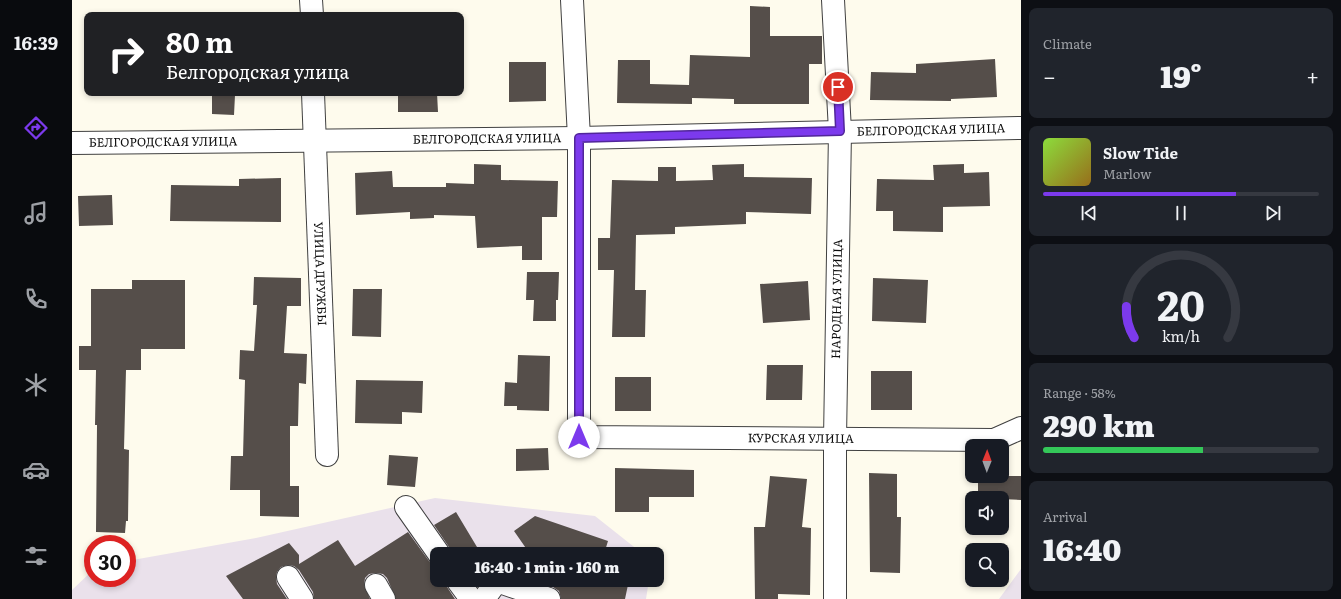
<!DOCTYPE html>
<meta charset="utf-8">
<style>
body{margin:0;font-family:Literata,serif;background:#20242c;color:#f1f3f6;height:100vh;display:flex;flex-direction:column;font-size:15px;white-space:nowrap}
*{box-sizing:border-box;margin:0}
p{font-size:13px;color:#9ea1a6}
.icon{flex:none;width:22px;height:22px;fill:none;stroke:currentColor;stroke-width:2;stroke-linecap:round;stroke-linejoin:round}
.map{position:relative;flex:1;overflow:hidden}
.sheet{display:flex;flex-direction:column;gap:8px;padding:8px;background:#0d0f14;width:320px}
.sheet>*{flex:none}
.banner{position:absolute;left:12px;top:12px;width:380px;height:84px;border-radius:8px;box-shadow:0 2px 6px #0003;background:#202124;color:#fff;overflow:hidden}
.needle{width:26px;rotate:1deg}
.controls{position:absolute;left:893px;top:439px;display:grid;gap:8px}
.controls a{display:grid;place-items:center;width:44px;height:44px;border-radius:8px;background:#171b24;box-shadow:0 2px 6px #0003;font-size:20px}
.speed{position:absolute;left:12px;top:535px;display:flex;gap:8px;font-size:20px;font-weight:700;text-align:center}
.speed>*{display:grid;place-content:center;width:52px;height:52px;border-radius:50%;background:#171b24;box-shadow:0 2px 6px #0003;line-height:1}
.speed .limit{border:6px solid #d22;background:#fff;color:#111}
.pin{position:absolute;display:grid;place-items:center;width:34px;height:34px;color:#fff;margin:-17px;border:2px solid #fff;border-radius:50%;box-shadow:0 1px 4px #0007}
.me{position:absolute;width:44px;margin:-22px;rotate:0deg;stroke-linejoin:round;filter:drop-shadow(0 0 3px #0008)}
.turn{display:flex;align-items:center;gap:14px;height:84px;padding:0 16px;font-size:18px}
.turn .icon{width:52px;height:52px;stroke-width:2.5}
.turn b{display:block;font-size:28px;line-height:34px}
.big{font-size:30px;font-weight:800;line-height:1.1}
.sheet .tile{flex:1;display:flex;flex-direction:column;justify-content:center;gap:6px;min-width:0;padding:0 14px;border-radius:8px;background:#20242c}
.sheet .dial{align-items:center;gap:0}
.dial svg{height:104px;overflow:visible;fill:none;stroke:#363941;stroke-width:7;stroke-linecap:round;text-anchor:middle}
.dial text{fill:#f1f3f6;stroke:none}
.song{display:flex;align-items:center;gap:12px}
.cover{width:48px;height:48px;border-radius:6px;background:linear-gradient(135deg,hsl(90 70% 55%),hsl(40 70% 35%))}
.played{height:4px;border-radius:2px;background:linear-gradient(90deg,#7c3aed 70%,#363941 70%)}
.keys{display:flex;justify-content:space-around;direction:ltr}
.heat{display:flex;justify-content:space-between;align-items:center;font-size:22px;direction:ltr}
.charge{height:6px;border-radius:3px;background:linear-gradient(90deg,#34c759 58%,#363941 0)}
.trip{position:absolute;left:358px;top:547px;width:234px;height:40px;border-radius:8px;background:#171b24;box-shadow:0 2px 6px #0003;font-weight:800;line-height:40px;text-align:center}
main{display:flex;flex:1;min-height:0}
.menu{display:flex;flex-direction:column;width:72px;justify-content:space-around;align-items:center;background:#090b0e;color:#9ea1a6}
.menu .icon{width:28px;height:28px}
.menu .selected{color:#7c3aed}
.menu b{font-size:18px;color:#f1f3f6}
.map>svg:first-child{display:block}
</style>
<main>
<nav class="menu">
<b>16:39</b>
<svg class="icon selected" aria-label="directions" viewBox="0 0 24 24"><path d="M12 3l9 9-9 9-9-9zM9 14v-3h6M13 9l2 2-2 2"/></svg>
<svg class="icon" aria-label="music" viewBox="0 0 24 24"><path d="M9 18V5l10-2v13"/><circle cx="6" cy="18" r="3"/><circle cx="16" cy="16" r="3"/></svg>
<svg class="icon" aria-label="phone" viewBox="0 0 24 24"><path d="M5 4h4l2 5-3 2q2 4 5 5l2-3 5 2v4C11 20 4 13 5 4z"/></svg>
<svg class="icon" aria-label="climate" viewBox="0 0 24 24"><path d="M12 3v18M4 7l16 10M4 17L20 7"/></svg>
<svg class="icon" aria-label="car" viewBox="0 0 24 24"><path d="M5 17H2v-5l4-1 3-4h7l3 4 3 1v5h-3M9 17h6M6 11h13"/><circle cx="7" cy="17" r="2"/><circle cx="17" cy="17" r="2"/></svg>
<svg class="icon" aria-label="filters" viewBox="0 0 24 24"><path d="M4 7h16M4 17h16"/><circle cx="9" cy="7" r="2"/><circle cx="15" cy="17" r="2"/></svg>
</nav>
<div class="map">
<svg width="949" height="599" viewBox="0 0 949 599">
<rect width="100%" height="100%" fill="#fefbed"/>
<!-- industrial -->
<path fill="#eae1eb" d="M363,498L523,516L571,554H365V580H577L574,599H0V590L21,570V578H55V561L184,538Z
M949,569V599H927Z"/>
<!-- building -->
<path fill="#554e4a" d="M678,6L698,7V36H750V64H737V104H662V99L620,98V104L545,103L546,60H578V84L617,85L618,55L678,57Z
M923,59L925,97L879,99V101L798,100L799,72L844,73V64Z
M437,62H474V101L437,102Z
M326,93H365L366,112H326Z
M140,95H163L162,115L140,114Z
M402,164L429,165V180L486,181L485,217H470V260H450V246L405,248L403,216L362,215V218L338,219V212L284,215L283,173L320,171L321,187H374V183L402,184Z
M672,164V177L740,178L739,214L674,212V224L603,227V234L564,235L563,290H574L573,337H540L542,270H526V238H538L540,180L586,181V167H604V181L641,180L640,165Z
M892,164V173L917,172L918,206L871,207V232L821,231V211H804L805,179L862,180L861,165Z
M209,178V222L98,221L99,185L167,186V179Z
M40,195L41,225L7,226L6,196Z
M455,272H487L486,300H484V321H461L462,300H454Z
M182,277L229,278V306H215L212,353L235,354L234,384L227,383L226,426H218V486H227V517L188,516V490H158L159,456H171L173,380L167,379L168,350L182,351L185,305H181Z
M801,278L856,280L854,323L800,321Z
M60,280H113V349H69V370H54L52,449L57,450L56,521H54L53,533L24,532L25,425H23L24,370H7V346H19V289H60Z
M736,281L738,320L691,323L688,284Z
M281,289H310L309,337L280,336Z
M446,355L478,356L477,411L445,410V406H432L433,382L445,383Z
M695,365H731L730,400H694Z
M799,371H840V410H799Z
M543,377H579V411H543Z
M284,380L351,381L350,413L330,412V424L283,423Z
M476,448L477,470L444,471V449Z
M317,455L346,457L343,487L315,485Z
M543,468L622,470V497H577V512H543Z
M797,473L825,474V517H829L828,573L798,572Z
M698,476L735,479L730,527L739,528L738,595L706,594V599H683L682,527H693Z
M906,476H949V500L906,498Z
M384,512L408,552L458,554L442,531L463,516L536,541L532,554H379L377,547L362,525Z
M336,532L357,561L365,566V580H373L375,587L383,599H324L315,578L311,574L304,573L297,574L293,578L292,585L298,599H242L241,592L227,570L222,566L216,565L209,567L205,572L204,577L205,584L215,599H171L154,576L217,543L227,555V564L266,540L283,566Z
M460,580H557L553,599H489L487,591L481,587Z"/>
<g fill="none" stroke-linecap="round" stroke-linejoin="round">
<defs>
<g id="minor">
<path d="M239,0L240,15"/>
<path id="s1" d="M500,0L507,138V437L922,440L949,428"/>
<path d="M761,0L768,131L763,439V599"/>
<path id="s2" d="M241,93L255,455"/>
<path id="s3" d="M0,143L507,138L949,128"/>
<path d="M334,507L367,554"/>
<path d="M216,577L230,599"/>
<path d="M385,580L399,599"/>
<path d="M304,585L312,599"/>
<path d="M412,599L425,581L477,599"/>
</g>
</defs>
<!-- minor casing -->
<use href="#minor" stroke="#404040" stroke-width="24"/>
<!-- minor -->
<use href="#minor" stroke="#fff" stroke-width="22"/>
</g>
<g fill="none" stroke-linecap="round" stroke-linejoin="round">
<defs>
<path id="route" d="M507,437V138L768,131L766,87"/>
</defs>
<!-- route casing -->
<use href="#route" stroke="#51269a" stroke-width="10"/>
<!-- route -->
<use href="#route" stroke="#7c3aed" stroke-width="7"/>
</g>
<g text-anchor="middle" stroke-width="4" stroke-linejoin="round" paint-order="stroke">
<!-- street labels -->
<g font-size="12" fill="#0d0d0d" stroke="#fff">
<text dy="4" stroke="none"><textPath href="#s3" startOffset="859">БЕЛГОРОДСКАЯ УЛИЦА</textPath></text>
<text dy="4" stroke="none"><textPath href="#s3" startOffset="415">БЕЛГОРОДСКАЯ УЛИЦА</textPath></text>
<text dy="4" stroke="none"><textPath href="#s3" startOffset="91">БЕЛГОРОДСКАЯ УЛИЦА</textPath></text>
<text dy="4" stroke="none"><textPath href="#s2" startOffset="181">УЛИЦА ДРУЖБЫ</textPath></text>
<text transform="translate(765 299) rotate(-89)" y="4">НАРОДНАЯ УЛИЦА</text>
<text dy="4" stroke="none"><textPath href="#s1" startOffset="659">КУРСКАЯ УЛИЦА</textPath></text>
</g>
</g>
</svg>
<div class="controls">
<a><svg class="needle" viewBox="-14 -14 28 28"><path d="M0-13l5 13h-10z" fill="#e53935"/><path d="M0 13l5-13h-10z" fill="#9ea1a6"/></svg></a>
<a><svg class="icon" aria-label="sound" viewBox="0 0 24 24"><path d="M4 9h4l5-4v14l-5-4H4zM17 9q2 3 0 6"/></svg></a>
<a><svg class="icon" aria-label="search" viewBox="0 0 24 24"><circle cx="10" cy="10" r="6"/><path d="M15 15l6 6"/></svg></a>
</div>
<div class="speed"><div class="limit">30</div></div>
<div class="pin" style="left:766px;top:87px;background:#d93025"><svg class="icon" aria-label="arrive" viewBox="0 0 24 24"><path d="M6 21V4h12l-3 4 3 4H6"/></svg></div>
<svg class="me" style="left:507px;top:437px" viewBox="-20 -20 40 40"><circle r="19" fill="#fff"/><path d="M0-13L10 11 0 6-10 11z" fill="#7c3aed"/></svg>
<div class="trip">16:40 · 1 min · 160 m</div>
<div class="banner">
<div class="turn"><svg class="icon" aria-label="right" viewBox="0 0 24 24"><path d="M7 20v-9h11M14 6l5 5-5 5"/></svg><div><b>80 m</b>Белгородская улица</div></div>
</div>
</div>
<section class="sheet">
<div class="tile"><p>Climate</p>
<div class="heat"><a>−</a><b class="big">19°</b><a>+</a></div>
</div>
<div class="tile">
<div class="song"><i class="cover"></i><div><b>Slow Tide</b><p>Marlow</p></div></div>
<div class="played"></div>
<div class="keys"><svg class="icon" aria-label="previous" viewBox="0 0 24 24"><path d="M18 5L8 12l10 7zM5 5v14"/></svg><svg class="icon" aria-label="pause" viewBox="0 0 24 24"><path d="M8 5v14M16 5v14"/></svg><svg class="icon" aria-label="next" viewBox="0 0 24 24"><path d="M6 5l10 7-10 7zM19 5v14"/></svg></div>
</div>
<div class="tile dial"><svg viewBox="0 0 100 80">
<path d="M14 69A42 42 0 1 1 86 69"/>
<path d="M14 69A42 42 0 0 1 8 45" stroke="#7c3aed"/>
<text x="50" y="56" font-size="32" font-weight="700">20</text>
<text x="50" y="72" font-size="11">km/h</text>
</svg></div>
<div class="tile"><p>Range · 58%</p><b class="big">290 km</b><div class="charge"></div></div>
<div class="tile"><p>Arrival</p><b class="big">16:40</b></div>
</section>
</main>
